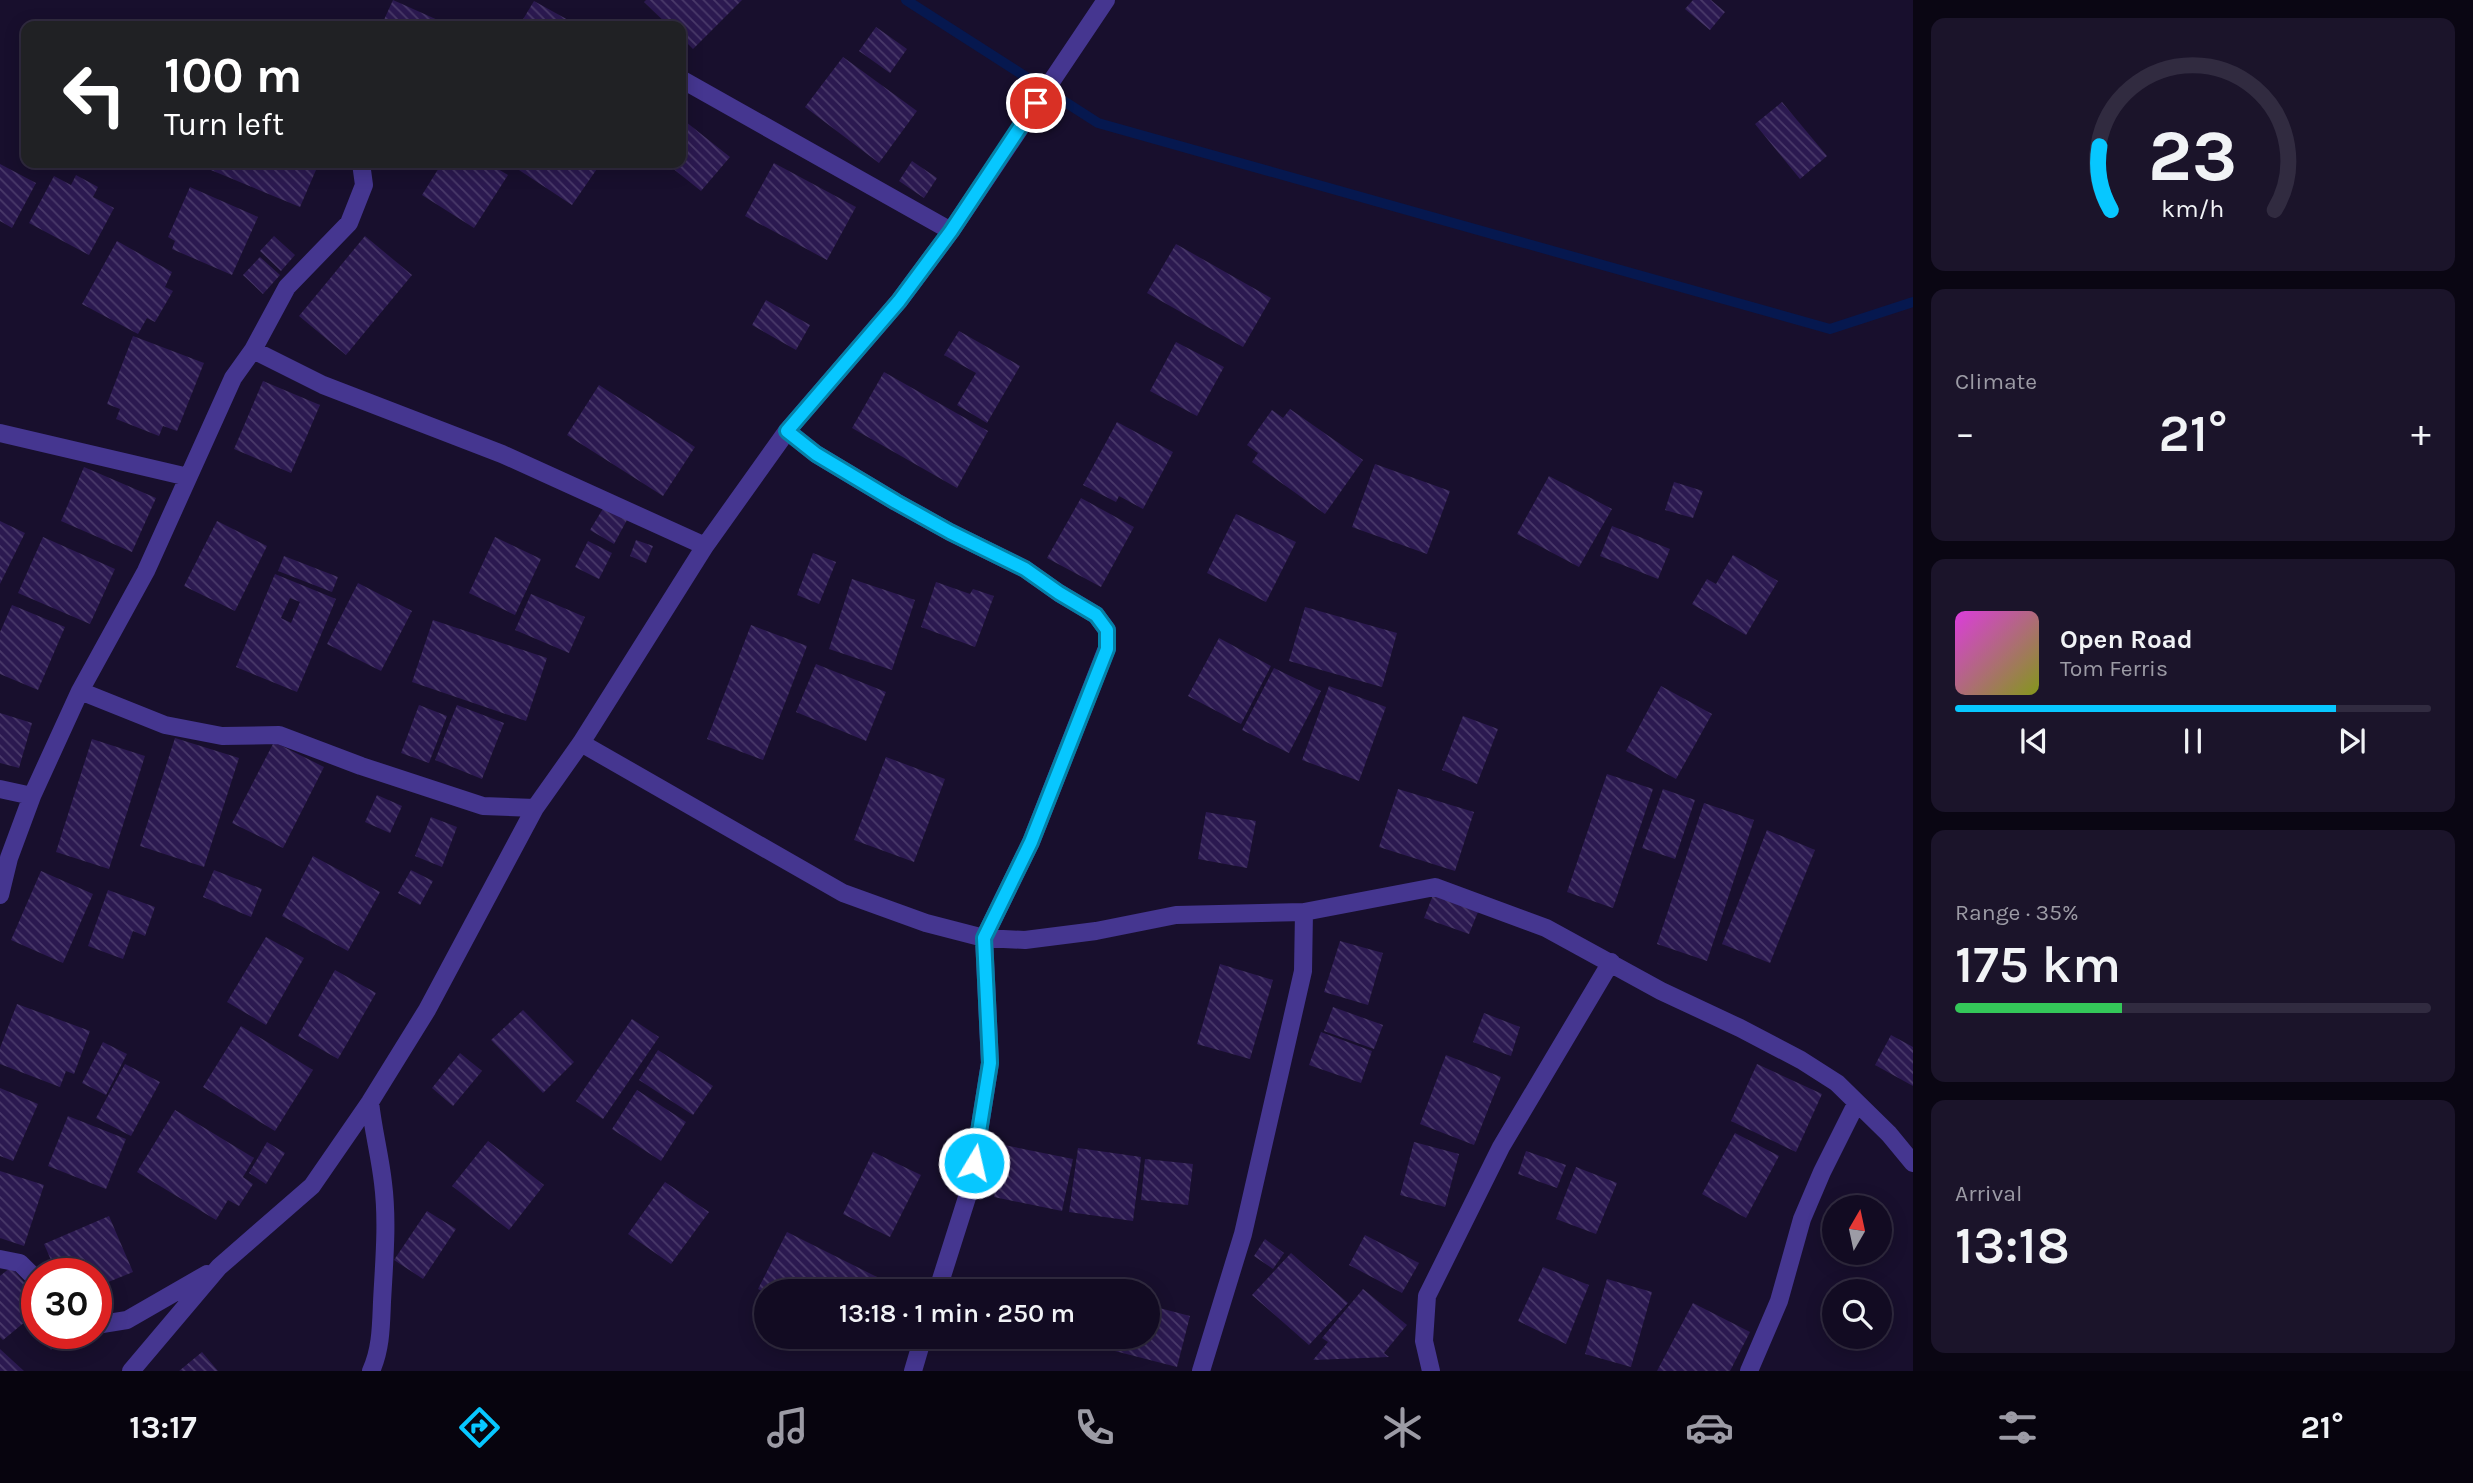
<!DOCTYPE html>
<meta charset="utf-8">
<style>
body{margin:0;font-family:Karla,sans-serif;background:#1b142a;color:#f1f3f6;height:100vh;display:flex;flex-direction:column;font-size:26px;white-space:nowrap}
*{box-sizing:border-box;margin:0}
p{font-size:23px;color:#9c9ba5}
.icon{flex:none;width:38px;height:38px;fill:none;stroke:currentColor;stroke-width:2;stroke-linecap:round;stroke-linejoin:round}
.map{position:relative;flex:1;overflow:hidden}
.side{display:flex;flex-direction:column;gap:18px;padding:18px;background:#0a0613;width:560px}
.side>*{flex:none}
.top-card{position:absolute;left:21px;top:21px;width:665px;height:147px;border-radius:14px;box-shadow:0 4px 18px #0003,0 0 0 2px #312b40;background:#202124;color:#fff;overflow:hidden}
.needle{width:46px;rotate:9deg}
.fabs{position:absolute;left:1822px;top:1195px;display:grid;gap:14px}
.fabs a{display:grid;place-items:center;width:70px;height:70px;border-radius:50%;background:#120b22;box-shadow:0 4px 18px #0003,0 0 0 2px #312b40;font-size:35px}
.speed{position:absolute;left:21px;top:1258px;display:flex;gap:14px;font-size:35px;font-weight:700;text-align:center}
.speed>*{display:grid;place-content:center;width:91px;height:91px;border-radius:50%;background:#120b22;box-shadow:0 4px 18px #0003,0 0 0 2px #312b40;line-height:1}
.speed .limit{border:10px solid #d22;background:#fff;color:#111}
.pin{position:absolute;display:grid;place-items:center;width:60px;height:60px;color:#fff;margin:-30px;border:4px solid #fff;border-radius:50%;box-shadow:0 2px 7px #0007}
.me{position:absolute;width:77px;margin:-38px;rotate:9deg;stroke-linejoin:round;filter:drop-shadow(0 0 5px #0008)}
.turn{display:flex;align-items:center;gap:24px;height:147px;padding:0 28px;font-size:32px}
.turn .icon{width:91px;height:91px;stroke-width:2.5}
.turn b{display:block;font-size:49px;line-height:60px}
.big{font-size:52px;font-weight:600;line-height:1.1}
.side .card{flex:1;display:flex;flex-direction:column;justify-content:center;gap:10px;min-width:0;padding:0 24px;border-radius:14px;background:#1b142a}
.side .dial{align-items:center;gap:0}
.dial svg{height:182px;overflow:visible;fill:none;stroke:#312b40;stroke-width:7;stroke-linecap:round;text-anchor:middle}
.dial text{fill:#f1f3f6;stroke:none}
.song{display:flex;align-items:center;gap:21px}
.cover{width:84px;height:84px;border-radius:10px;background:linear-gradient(135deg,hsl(300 70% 55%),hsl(70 70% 35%))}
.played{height:7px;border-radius:4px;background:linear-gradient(90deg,#07c7ff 80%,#312b40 80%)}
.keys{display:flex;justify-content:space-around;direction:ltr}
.heat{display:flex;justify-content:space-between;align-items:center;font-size:38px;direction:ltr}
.charge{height:10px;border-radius:5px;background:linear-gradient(90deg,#34c759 35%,#312b40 0)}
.trip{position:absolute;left:754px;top:1279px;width:406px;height:70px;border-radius:35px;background:#120b22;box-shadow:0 4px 18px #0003,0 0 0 2px #312b40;font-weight:600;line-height:70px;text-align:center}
.dock{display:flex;height:112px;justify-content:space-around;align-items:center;background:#07040e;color:#9c9ba5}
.dock .icon{width:49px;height:49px}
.dock .current{color:#07c7ff}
.dock b{font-size:32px;color:#f1f3f6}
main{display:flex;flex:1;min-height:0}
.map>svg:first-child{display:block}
</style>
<main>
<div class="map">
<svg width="1913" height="1371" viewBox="0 0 1913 1371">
<defs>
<pattern id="building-back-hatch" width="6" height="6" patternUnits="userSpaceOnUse" patternTransform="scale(1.75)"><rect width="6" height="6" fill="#2b1950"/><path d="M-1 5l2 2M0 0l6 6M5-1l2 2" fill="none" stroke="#4a3a6a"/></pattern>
</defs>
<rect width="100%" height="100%" fill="#180f2d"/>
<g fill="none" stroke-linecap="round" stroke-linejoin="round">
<!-- stream -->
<path stroke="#06184f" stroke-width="10" d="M906,0L1098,123L1830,329L1913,302"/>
</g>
<!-- building -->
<path fill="url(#building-back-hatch)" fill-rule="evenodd" d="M393,0L440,21L438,26H391L383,22Z
M646,0H742L693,49L681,37V26H669L644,2Z
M1693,0H1711L1725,12L1710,30L1685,9Z
M534,1L579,26H519Z
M876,27L907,49L890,73L859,51Z
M843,57L917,111L879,163L805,107Z
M1782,102L1827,156L1800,179L1755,124Z
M681,118L730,157L701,191L666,163H681Z
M912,161L937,178L924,198L899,181Z
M194,163H319L300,207Z
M442,163H488L508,175L474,228L422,195Z
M523,163H601L572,205L519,170Z
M774,163L856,207L827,260L745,216Z
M0,164L36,183L12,228L0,221Z
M76,175L98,187L93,197L114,208L89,255L29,223L54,176L71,185Z
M190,187L258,217L232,275L172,249L175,241L168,237Z
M274,236L295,255L281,271L260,251Z
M365,236L412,275L346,355L299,316Z
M117,241L172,272L165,287L173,291L155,322L147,318L138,334L82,304Z
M1176,244L1271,298L1243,347L1147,293Z
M260,257L280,275L263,294L243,275Z
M766,300L810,325L796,350L752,325Z
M959,331L1020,366L987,423L957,405L976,373L944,355Z
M133,336L204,363L177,431L163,426L159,436L116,419L120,409L107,404Z
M1176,342L1224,367L1197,416L1150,391Z
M884,372L988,431L957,488L852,428Z
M263,381L320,405L291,473L234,449Z
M599,385L695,447L663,496L567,435Z
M1290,409L1363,460L1325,514L1252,462L1258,453L1247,445L1272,410L1283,418Z
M1117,422L1173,452L1143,509L1119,496L1116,502L1083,485Z
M1375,464L1450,491L1427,554L1352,527Z
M84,467L156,498L132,552L61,521Z
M1549,476L1612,509L1579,567L1517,534Z
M1674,482L1703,491L1693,518L1665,510Z
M1081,498L1134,527L1101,587L1047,558Z
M604,507L627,520L614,544L590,530Z
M1236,514L1296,542L1266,602L1207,573Z
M0,521L25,533L0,584Z
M217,521L267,546L235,611L184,586Z
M1612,526L1670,549L1658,579L1600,556Z
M43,537L115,569L90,624L18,593Z
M495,537L541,559L515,615L469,593Z
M636,540L653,546L646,563L630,556Z
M588,541L612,553L599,579L575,567Z
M813,553L836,562L819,604L797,595Z
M1733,555L1778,581L1746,635L1692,604L1707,579L1716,584Z
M284,556L338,577L332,592L278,571Z
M275,574L336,599L297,692L236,667ZM290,598L300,602L291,623L281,618Z
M852,579L915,600L892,670L829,649Z
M936,582L970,594L973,589L994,596L975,647L921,627Z
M358,583L412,611L381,671L327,644Z
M531,594L585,617L569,653L515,630Z
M12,605L65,627L38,690L0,674V632Z
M1305,607L1397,633L1382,687L1289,661Z
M433,620L547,658L526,721L412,682Z
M751,625L807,646L763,760L707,739Z
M1219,638L1271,666L1241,724L1188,696Z
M816,664L886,692L866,741L796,712Z
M1274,668L1321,691L1289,753L1242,730Z
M1329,686L1386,707L1359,781L1302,760Z
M1661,686L1712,714L1676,779L1626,751Z
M419,705L447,716L429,763L401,753Z
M457,705L504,723L482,779L435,760Z
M0,713L32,723L19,768L0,763Z
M1463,716L1498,729L1477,784L1442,770Z
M175,738L239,758L204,867L140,846Z
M92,739L145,756L109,869L56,852Z
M274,742L324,767L283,848L232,823Z
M886,757L945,779L914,862L854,840Z
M1607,774L1653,789L1613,908L1567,892Z
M1398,789L1474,812L1455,871L1379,847Z
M1663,789L1695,800L1675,859L1642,848Z
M377,795L402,806L390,833L365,822Z
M1704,803L1754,820L1707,961L1657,944Z
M1206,812L1256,821L1247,868L1198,859Z
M431,817L457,827L442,867L415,856Z
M1767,830L1815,850L1770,963L1722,944Z
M313,856L380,892L348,951L282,916Z
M214,870L262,889L251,917L203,897Z
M411,870L433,881L420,905L398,893Z
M41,871L93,894L63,963L11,940Z
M108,890L155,907L145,936L133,931L123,959L88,946Z
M1433,895L1478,912L1469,934L1424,918Z
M266,937L304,958L266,1025L227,1002Z
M1340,941L1383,953L1368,1005L1324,992Z
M1220,964L1273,980L1250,1059L1197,1044Z
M335,970L376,993L338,1059L298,1036Z
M17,1004L90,1031L74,1074L66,1071L60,1087L0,1064V1048Z
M1333,1007L1383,1025L1374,1049L1324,1031Z
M523,1010L574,1062L543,1093L491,1040Z
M1484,1013L1520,1027L1511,1056L1473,1042Z
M632,1019L659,1037L603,1119L576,1101Z
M241,1026L313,1070L275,1131L203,1087Z
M1321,1032L1372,1051L1361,1083L1309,1065Z
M1891,1035L1913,1047V1086L1875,1065Z
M103,1042L127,1054L106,1095L82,1083Z
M658,1050L713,1086L693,1115L639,1080Z
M460,1053L482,1071L453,1106L432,1088Z
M1446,1055L1501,1077L1474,1145L1420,1124Z
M125,1064L160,1082L131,1136L96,1118Z
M1757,1064L1822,1094L1796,1152L1731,1121Z
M0,1088L38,1104L13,1161L0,1156Z
M637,1090L686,1122L661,1161L612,1129Z
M175,1110L254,1158L243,1177L253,1184L239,1206L228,1200L216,1220L137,1172Z
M68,1116L126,1139L106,1189L48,1166Z
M1735,1133L1779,1156L1746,1218L1702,1194Z
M488,1141L544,1185L509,1230L452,1186Z
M267,1142L285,1153L266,1184L249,1173Z
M1414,1142L1459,1154L1445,1207L1400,1195Z
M1004,1145L1073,1159L1062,1211L994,1197Z
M1078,1148L1141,1157L1133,1221L1069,1212Z
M1526,1151L1566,1165L1557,1188L1518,1174Z
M873,1152L921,1175L890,1237L843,1214Z
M1145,1159L1193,1164L1188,1205L1141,1200Z
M1576,1167L1617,1183L1596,1234L1556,1219Z
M0,1171L44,1185L24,1246L0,1238Z
M665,1182L709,1212L671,1264L628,1234Z
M427,1211L456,1229L423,1279L394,1260Z
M109,1216L133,1272L96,1287V1274H57L44,1244Z
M787,1232L887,1282L882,1292L766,1293L758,1289Z
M1365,1235L1419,1263L1402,1293L1349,1265Z
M1265,1239L1284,1253L1273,1269L1254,1256Z
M1291,1253L1348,1303L1309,1345L1252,1295Z
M11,1267L37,1297V1334H69L51,1350L26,1321L3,1340L0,1337V1276Z
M1543,1267L1589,1285L1566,1344L1518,1321Z
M1607,1279L1652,1292L1631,1367L1585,1354Z
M1363,1289L1407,1325L1384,1353L1389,1357L1313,1360L1328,1342L1322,1338Z
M1693,1303L1750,1332L1730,1371H1657Z
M1148,1305L1190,1316L1177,1367L1111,1350L1114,1337H1148Z
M0,1349L24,1371H0Z
M202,1352L218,1371H179Z"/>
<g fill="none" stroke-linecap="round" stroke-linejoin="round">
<!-- street -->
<path stroke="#453690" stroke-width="18" d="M681,79L951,231
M253,350L323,385L502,454L705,546
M787,431L816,454L896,502L950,532L1025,569L1059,593L1096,615L1107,630V648L1031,842L984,938L990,1063L970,1188L937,1292
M0,433L188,477
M80,691L165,725L222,736L279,735L361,766L483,806L535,808
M581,743L843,893L926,923L984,938L1025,940L1096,931L1176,915L1304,912L1435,887L1546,928L1661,991L1740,1028L1801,1060L1837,1083L1889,1134L1913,1163
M0,789L32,796
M0,895L9,858L32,796L80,691L146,571L233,378L253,350L287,287L349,223L364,185L361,163
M370,1102C373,1130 380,1156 383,1183C388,1222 384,1263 382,1302C381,1326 381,1349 371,1371
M0,1259L20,1263L37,1280
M96,1325L127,1320L207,1274
M131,1371L219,1267L312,1186L370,1102L427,1010L535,808L581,743L705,546L787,431L899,301L951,231L1106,0
M913,1371L923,1337
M1201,1371L1243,1234L1303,971L1304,912
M1431,1371L1424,1341L1427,1296L1501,1147L1611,962
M1749,1371L1779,1301L1802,1219L1822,1172L1856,1104"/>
</g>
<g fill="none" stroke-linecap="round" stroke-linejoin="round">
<defs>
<path id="route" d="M974,1163L990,1063L984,938L1031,842L1107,649V630L1096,615L1059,593L1025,569L950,532L896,502L816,454L787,431L899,301L951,231L1036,103"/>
</defs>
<!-- route casing -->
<use href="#route" stroke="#0581a6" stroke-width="18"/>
<!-- route -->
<use href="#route" stroke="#07c7ff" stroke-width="12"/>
</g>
</svg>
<div class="fabs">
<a><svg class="needle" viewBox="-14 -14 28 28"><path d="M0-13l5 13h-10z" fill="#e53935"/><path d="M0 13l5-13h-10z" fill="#9c9ba5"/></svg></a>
<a><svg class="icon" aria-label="search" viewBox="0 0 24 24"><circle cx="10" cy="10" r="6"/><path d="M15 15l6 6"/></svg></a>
</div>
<div class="speed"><div class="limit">30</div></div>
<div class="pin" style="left:1036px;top:103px;background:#d93025"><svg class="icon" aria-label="arrive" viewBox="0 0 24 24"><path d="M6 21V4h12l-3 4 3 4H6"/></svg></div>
<svg class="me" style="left:974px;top:1163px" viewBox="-20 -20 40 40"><circle r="17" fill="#07c7ff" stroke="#fff" stroke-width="3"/><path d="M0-11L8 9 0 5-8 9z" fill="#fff"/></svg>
<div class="trip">13:18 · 1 min · 250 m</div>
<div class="top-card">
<div class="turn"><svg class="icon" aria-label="left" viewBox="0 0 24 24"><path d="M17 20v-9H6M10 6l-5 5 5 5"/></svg><div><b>100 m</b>Turn left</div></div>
</div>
</div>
<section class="side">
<div class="card dial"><svg viewBox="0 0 100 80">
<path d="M14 69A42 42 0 1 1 86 69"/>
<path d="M14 69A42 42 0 0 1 9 41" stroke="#07c7ff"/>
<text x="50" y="56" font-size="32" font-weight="700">23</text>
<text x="50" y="72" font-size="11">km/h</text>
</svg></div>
<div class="card"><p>Climate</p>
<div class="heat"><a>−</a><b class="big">21°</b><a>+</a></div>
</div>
<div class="card">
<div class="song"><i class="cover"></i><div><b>Open Road</b><p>Tom Ferris</p></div></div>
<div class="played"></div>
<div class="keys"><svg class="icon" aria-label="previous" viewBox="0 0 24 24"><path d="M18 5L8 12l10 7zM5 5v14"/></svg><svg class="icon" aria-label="pause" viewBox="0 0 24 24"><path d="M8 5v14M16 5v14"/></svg><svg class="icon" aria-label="next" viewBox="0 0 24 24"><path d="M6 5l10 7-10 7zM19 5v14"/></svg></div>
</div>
<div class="card"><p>Range · 35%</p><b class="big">175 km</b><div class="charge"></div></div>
<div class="card"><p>Arrival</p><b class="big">13:18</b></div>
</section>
</main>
<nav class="dock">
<b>13:17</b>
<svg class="icon current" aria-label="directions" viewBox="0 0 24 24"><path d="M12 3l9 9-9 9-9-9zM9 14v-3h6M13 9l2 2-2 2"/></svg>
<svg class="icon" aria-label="music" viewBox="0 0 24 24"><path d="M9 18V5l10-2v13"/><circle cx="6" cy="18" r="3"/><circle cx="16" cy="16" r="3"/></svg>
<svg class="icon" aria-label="phone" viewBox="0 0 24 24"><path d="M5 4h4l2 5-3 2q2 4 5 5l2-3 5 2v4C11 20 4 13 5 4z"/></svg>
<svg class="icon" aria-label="climate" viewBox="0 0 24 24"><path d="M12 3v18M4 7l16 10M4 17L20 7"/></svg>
<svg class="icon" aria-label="car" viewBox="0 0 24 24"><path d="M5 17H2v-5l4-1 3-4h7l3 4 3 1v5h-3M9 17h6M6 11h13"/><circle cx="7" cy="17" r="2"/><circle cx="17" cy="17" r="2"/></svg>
<svg class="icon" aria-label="filters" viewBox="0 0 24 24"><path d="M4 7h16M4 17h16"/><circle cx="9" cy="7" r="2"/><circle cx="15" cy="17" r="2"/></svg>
<b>21°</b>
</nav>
